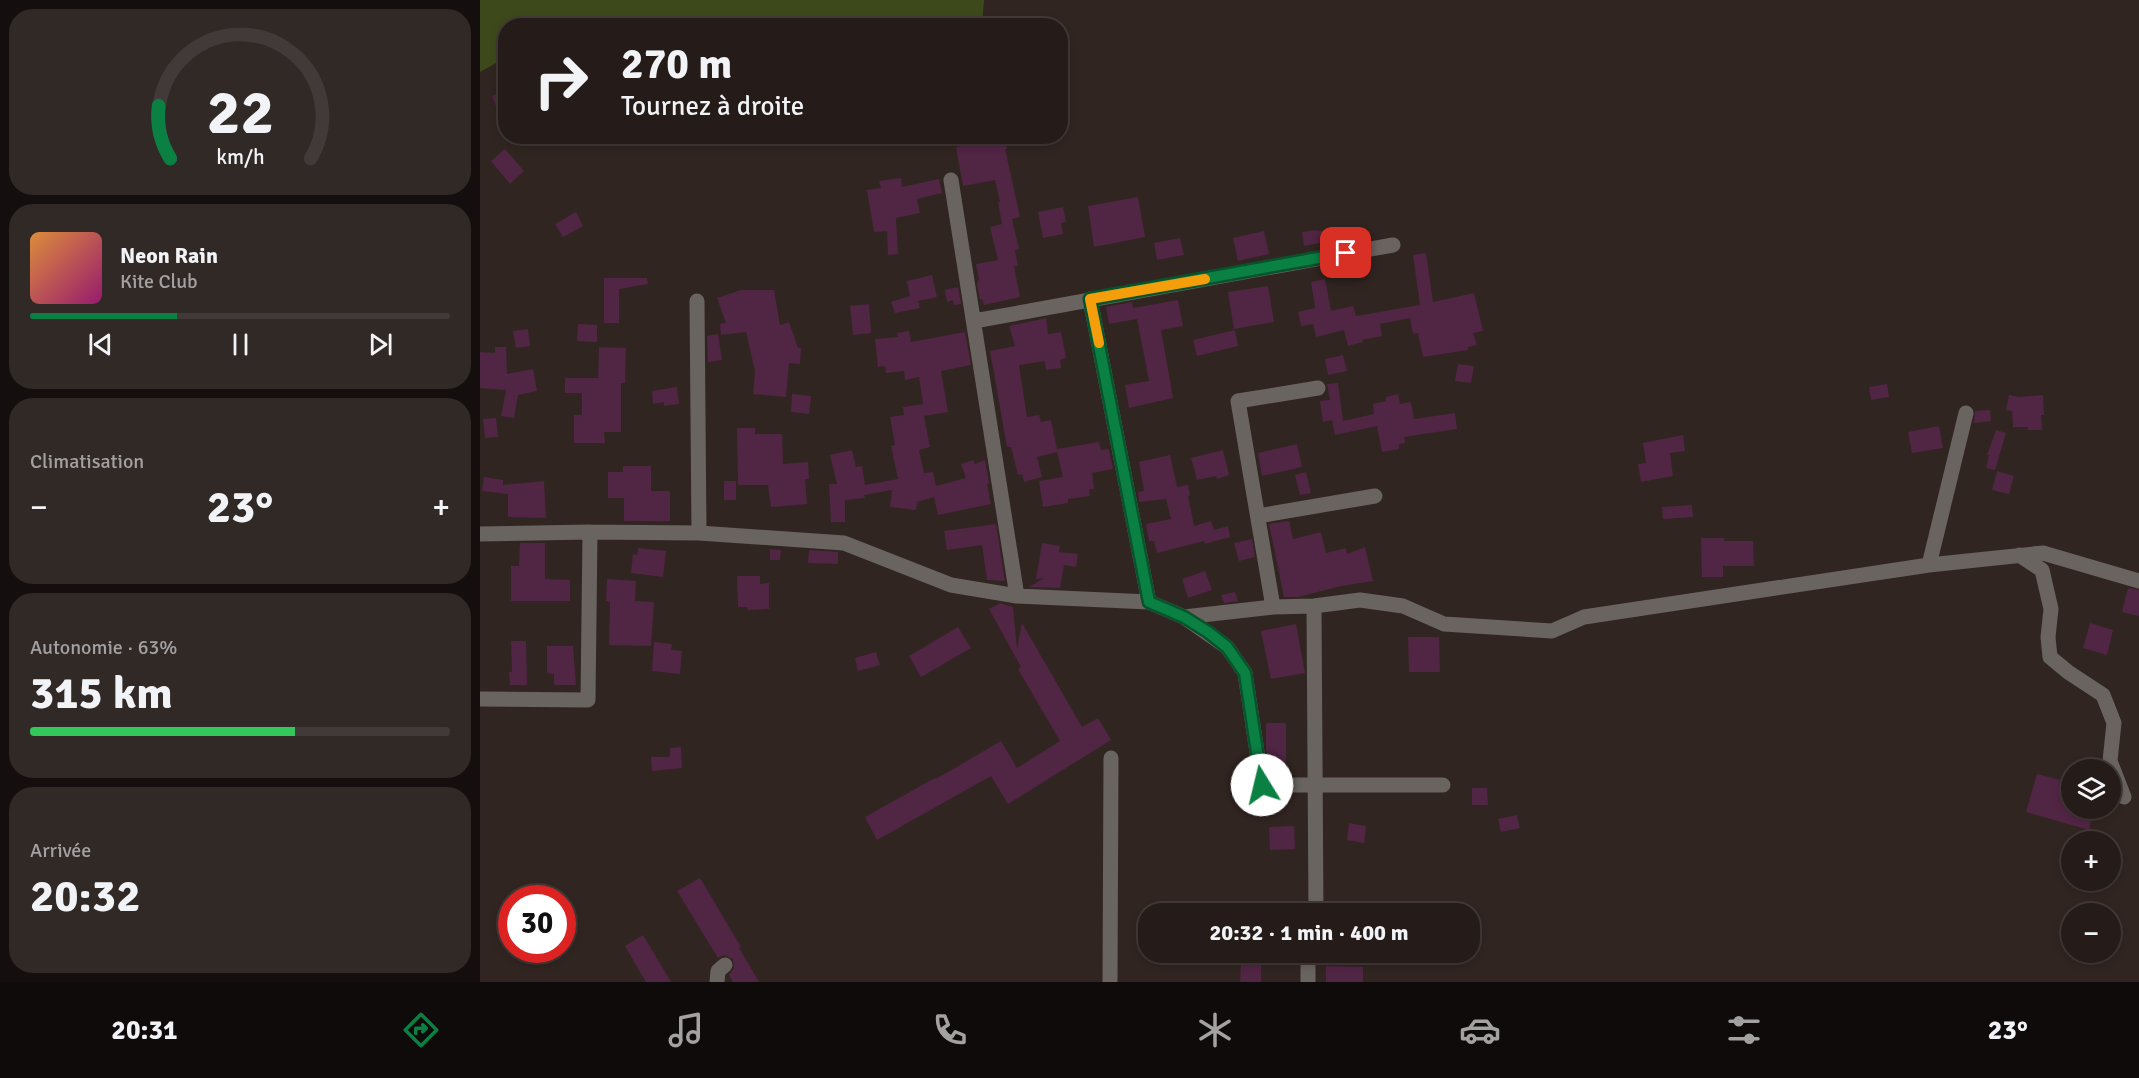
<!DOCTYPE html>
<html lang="fr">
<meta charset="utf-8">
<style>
body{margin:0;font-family:Signika,sans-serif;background:#312926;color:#f1f3f6;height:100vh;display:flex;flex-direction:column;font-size:22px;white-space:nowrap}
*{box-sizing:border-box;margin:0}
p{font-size:20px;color:#a3a1a2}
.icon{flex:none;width:33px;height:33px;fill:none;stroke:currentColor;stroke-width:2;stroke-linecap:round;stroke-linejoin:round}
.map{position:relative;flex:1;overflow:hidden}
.panel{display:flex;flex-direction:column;gap:9px;padding:9px;background:#140f0e;width:480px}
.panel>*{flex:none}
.banner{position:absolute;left:18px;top:18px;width:570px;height:126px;border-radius:24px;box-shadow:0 3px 9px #0003,0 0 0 2px #423a38;background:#251c19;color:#f1f3f6;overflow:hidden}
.tools{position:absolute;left:1581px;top:759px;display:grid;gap:12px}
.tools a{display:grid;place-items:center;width:60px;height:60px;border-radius:50%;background:#251c19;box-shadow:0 3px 9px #0003,0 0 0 2px #423a38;font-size:30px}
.speed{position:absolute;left:18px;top:885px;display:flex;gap:12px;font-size:30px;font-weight:700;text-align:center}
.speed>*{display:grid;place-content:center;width:78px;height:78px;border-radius:50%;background:#251c19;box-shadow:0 3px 9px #0003,0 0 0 2px #423a38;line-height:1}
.speed .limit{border:9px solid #d22;background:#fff;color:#111}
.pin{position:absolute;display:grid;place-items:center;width:51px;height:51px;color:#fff;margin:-26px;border-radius:12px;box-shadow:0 3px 9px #0006}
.me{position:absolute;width:66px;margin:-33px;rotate:351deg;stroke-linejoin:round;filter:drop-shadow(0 0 4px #0008)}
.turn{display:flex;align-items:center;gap:21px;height:126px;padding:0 24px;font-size:27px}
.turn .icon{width:78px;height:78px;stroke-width:2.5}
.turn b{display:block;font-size:42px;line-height:51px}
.big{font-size:45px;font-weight:700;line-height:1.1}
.panel .tile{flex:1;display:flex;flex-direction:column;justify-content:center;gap:9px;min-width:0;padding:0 21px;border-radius:24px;background:#312926}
.panel .dial{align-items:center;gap:0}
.dial svg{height:156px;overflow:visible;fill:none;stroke:#423a38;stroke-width:7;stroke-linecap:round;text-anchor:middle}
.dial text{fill:#f1f3f6;stroke:none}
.song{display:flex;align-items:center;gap:18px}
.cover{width:72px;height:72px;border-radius:9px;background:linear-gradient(135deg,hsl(30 70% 55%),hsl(320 70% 35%))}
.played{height:6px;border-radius:3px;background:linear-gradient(90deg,#0b8043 35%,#423a38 35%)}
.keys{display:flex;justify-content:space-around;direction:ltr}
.heat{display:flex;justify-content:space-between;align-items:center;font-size:33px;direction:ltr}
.charge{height:9px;border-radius:4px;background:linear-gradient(90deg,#34c759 63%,#423a38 0)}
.trip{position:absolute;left:658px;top:903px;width:342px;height:60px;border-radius:24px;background:#251c19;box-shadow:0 3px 9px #0003,0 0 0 2px #423a38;font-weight:700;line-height:60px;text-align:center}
.dock{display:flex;height:96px;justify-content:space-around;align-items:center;background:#0f0b0a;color:#a3a1a2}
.dock .icon{width:42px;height:42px}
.dock .current{color:#0b8043}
.dock b{font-size:27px;color:#f1f3f6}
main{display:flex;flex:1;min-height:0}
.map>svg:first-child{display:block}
</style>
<main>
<section class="panel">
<div class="tile dial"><svg viewBox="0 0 100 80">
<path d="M14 69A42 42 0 1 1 86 69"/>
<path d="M14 69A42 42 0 0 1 8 42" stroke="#0b8043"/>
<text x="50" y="56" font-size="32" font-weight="700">22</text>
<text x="50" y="72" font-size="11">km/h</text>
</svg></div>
<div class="tile">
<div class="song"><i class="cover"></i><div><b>Neon Rain</b><p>Kite Club</p></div></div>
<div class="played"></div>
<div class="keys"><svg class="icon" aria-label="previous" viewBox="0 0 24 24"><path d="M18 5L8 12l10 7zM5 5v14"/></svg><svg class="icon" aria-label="pause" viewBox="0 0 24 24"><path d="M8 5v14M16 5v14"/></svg><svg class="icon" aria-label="next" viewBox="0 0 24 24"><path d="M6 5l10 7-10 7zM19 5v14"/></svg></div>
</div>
<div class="tile"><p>Climatisation</p>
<div class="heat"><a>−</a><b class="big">23°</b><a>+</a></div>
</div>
<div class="tile"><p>Autonomie · 63%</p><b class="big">315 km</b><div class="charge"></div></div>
<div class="tile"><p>Arrivée</p><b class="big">20:32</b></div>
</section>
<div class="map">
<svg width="1659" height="982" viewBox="0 0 1659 982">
<rect width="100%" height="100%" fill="#312521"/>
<!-- green -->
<path fill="#3e491b" d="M0,0H504L502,25L270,26L241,20L233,26H92L89,22L83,26H26L25,58L0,72Z"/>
<!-- building -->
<path fill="#512544" d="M26,91V129H25L12,96Z
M525,137L527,149H525L540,217L532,219L539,249L535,250L538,266H534L540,297L504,305L502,299L500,300L497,284L499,279L496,264L518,260L510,227L522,224L518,202H520L515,180L483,186L476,147L485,145L484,144Z
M25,149L44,171L30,184L11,161Z
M421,178L422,187L459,179L462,193L437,199L440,213L416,218L418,254L408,255L407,231L394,232L387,190L401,188L399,181Z
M658,197L665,237L614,247L608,206Z
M583,207L586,222L581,223L583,234L563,238L558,212Z
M96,212L103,226L83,237L75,224Z
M879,229V236L864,239V243L850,244V241L824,246L822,232L836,230L837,231Z
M784,231L789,254L758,261L753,238Z
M700,238L704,255L677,260L674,243Z
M946,253L953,302L994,293L1003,331L993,333L997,345L988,347V350L943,357L938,333L933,334L930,318L900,324L902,336L882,340L883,342L868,346L864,330L836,337L833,324L821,326L818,312L835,308L831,282L845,279L851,311L873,306L876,316L940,305L933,255Z
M452,275L457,297L438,301L440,308L415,313L411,302L430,296L427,281Z
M124,278H167L168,284L139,289V323H124Z
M788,286L794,322L754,329L748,292Z
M478,287L481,304L474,305L473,300L467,302L465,290Z
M261,290H294L300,325L309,322L318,348H321L320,364L309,363L306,397L273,394L275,371L266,332L241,335L240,324L246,323L237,298Z
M698,300L703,326L681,330L693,398L649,408L645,385L669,381L657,319L629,324L626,307L652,302L653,308Z
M389,304L391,333L373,335L370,306Z
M566,318L568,334L581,332L586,358L580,360L581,368L566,370L565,361L539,365L547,417L559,415L561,422L571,420L577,449L619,442L621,450L629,449L633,469L612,473L614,489H609L610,496L588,499V503L563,507L559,481L583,477L577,452L557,457L562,477L544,482L542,474L538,475L531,447H527L510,351L535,346L529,326Z
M98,324L117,325V342L97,341Z
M48,329L50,346L36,348L33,331Z
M755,330L758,346L717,356L713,340Z
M429,331L431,342L485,332L491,365L461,371L468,412L444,416L450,447L439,450L444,473L453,472L456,486L486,478L481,464L493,460L495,464L505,460L509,483L507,484L511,504L458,515L454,497L437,502L436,510L410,507L412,490L384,495L385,498L365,500V522H351L349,484H357L350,455L372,450L376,467L382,466L385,485L418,479L411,446L415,445L410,417L424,415L423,407L443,404L439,377L425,380L424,371L406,373L405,366L398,367L395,339L418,337L417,333Z
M238,334L242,360L228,362L227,336Z
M15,347H26L27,374L53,369L57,391L38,395L34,418L21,416L26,390L0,388V352L15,353Z
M119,347L146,348L145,383H141V432H124L125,443H94V415H102V393H85V378H118Z
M863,355L867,371L848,375L845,359Z
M978,364L994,366L991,383L975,381Z
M858,383L863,421L894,414L893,404L906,401V397L918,394L920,404L931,402L934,419L975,413L977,429L924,437L925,443L919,444V449L902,452L897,426L855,435L852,420L843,422L840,401L850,400L847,384Z
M1407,384L1409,397L1391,400L1389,387Z
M197,387L199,404L184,406V402L173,404L172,391Z
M312,394L331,396L329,414L311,412Z
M1529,395L1539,397L1563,395L1564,415H1561L1562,430H1548V427H1533L1532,411L1526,410Z
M1510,410L1511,421L1494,423L1495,411Z
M16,418L18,437L5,438L3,419Z
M1459,426L1463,448L1432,453L1428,432Z
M257,428H275V434H302L303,464L328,462L329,479H325L327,504L291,507L288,485H258Z
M1516,430L1526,433L1515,470L1506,468L1509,455H1507Z
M1203,435L1205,451L1190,453L1193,476L1161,482L1158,464L1166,463L1163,443Z
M817,444L822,467L782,476L778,453Z
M743,450L749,475L737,479L736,476L717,480L711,458Z
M690,455L697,487L708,485L710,495L708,496L714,526L731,521L734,530L748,526L750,537L725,544L724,541L677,553L674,541H669L666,524L691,519L686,499L659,502L658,492L664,491L659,462Z
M143,466H171V491H190V521H144V498H128V472H143Z
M1517,471L1534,476L1529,494L1512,490Z
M826,472L831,493L820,495L815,475Z
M4,477L23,480V485L64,481L66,518L28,517V494L2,491Z
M244,481H256V500H244Z
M1212,505L1213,517L1183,519L1182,507Z
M809,521L813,539L841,532L846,553L866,548L867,554L885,547L893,581L861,586L818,597H804L789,524Z
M516,524L525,581L507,580L502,545L467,550L464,531Z
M1221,538H1244V541H1273L1274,566H1243V577H1222Z
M772,539L775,557L759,561L754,543Z
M40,543H65V579L90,580V601H31V566H39Z
M562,543L580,546L579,552L598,554L596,567L584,565L580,588L549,587L564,578L556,579Z
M158,548L186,551L183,577L151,573L153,554L157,555Z
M290,549L301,550L300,560H290Z
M329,550L358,552V564L328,563Z
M725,571L732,590L708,598L702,579Z
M257,576H280V584L289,583V609L268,610L267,607H258Z
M127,579L156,581L155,601L174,602L171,646L129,645L130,602L126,601Z
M1648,588L1659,590V616L1642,612Z
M755,592L758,601L744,603L741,595Z
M520,603L533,607L537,649L542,623L602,727L618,718L631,740L528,804L511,776L397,840L385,817L455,778L456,779L521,741L537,768L580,741L538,669L541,667L509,609Z
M1610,623L1633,630L1627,655L1603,648Z
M816,624L825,673L791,679L781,631Z
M478,627L491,648L441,677L429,656Z
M928,637H959L960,672H929Z
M31,641H46L47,685H30L29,672H32Z
M174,642L192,644L191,650L202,651L200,674L172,671Z
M67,646H93L96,685H74V674L67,673Z
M396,652L400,665L378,671L375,658Z
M786,723H806V769H789L786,749Z
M201,747L202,768L172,771L171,757H190V748Z
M1557,774L1592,783V808H1614L1609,830L1546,812Z
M992,788H1007L1008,805H992Z
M1037,815L1040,828L1021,832L1018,819Z
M869,823L886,826L884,843L867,840Z
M814,826L815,849L790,850L789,827Z
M220,878L261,947L259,948L279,982H253L249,975L254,968L253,959L244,955L238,958L197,891Z
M163,935L191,982H166L145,946Z
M761,963L781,964V982H760Z
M846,966L883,967V982H846Z"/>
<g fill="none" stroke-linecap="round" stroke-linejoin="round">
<!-- minor -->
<path stroke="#696460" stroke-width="15" d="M471,180L537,596
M610,299L669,602
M217,301L219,533
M494,321L913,245
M778,516L895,496
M0,534L110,532L219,533L364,543L471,585L537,596L669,602L704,617L793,607L834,606L880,600L923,606L964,624L1072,631L1104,617L1449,565L1563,553L1659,581
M1539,555L1562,570L1571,609L1568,637L1570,657L1588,672L1623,695L1634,723L1630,761L1644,797
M1449,565L1486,413
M834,606L836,914
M793,607L758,401L838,388
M704,617L747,647L765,673L782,785H963
M0,699L108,700L110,532
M828,952V982
M237,982L238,971L245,965
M630,982L631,758"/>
</g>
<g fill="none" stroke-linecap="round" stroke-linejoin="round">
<defs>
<path id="route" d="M782,785L765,673L747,647L728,632L704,617L669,602L610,299L866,253"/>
</defs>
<!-- route casing -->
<use href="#route" stroke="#07532c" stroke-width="15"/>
<!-- route -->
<use href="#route" stroke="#0b8043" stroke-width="10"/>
<!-- slow -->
<path stroke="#f59e0b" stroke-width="10" d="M619,343L610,299L725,279"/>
</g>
</svg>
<div class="tools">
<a><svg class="icon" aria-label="layers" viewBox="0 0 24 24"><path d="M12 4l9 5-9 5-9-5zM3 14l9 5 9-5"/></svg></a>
<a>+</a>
<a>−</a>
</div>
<div class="speed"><div class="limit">30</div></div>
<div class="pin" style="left:866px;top:253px;background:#d93025"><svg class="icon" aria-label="arrive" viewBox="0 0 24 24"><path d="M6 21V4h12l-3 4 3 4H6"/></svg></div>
<svg class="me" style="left:782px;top:785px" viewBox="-20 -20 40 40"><circle r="19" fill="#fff"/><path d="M0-13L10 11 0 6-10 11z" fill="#0b8043"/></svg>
<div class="trip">20:32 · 1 min · 400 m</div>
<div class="banner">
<div class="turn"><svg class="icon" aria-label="right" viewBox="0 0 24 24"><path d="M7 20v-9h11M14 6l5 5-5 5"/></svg><div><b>270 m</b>Tournez à droite</div></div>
</div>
</div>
</main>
<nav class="dock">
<b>20:31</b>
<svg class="icon current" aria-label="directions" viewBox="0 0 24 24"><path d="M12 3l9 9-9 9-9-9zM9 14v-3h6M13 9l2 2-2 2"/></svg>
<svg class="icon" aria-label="music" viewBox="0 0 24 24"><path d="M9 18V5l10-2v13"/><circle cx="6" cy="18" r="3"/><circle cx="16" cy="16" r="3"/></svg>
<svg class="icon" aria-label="phone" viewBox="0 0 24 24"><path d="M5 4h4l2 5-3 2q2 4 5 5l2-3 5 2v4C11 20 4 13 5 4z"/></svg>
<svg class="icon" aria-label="climate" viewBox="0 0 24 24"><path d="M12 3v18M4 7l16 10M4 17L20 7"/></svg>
<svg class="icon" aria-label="car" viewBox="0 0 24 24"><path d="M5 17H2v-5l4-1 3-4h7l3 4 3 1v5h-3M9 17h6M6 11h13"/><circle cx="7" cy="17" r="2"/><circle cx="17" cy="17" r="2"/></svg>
<svg class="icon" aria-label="filters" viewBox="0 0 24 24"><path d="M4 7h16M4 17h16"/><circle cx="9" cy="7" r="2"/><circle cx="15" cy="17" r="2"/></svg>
<b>23°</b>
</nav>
